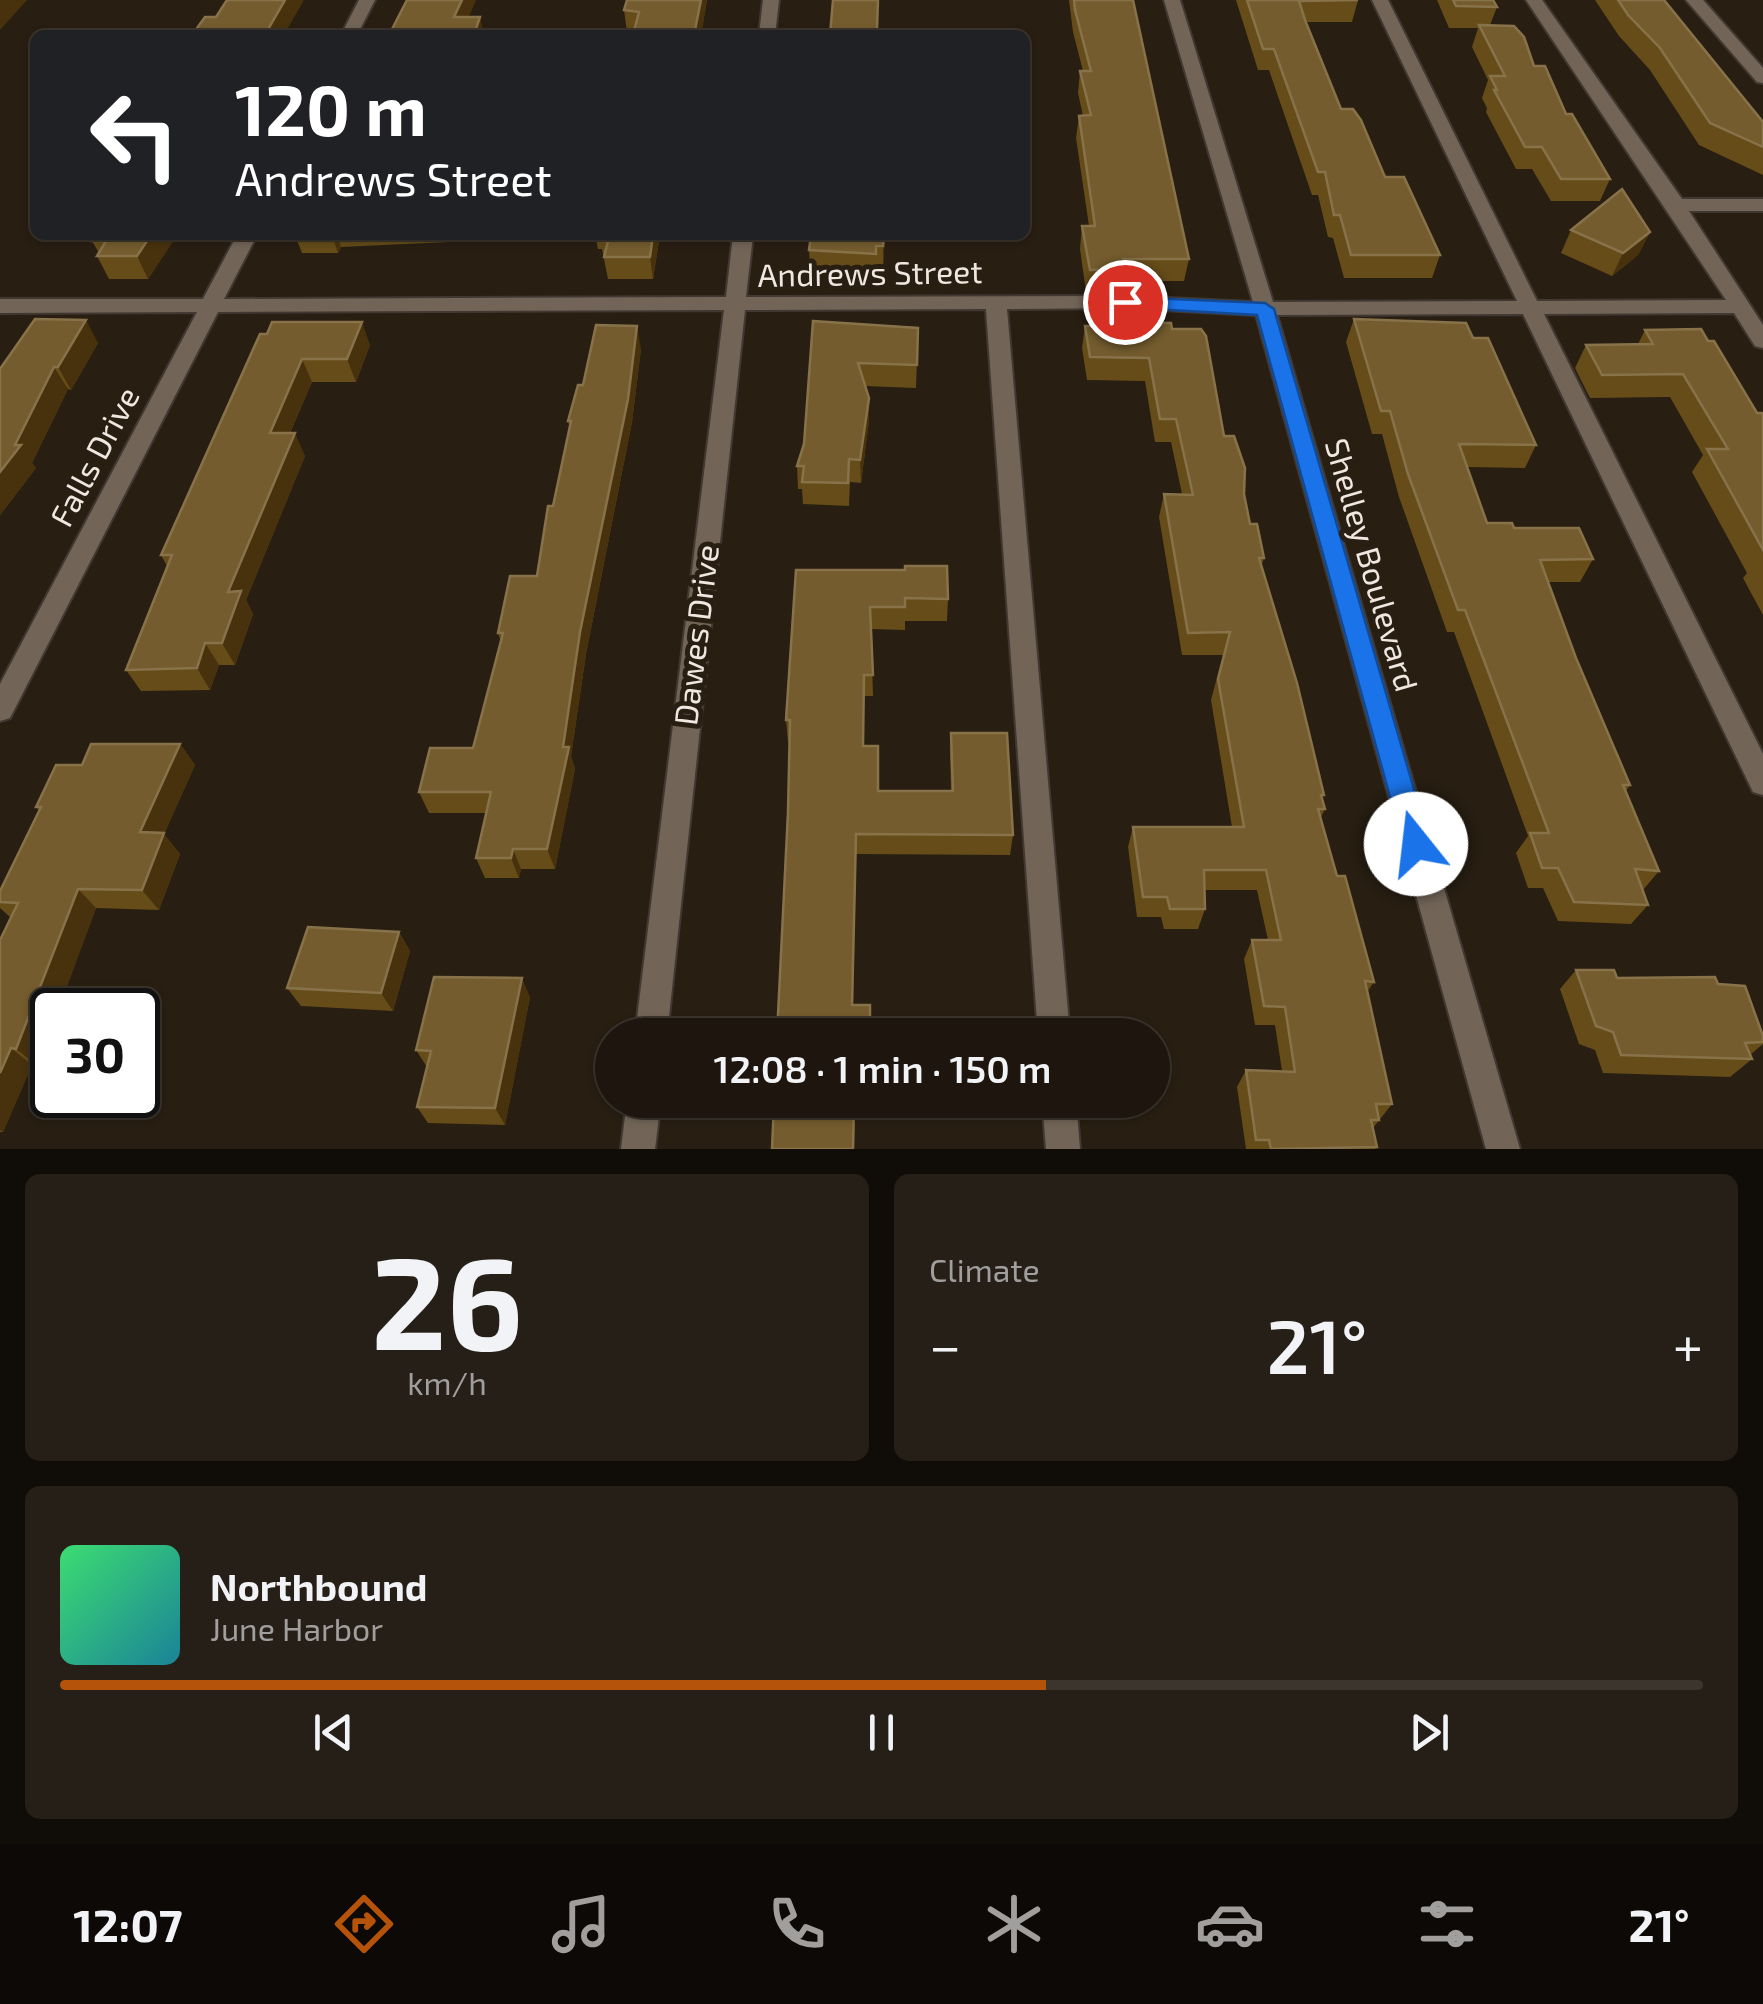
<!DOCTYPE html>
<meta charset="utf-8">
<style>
body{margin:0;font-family:"Exo 2",sans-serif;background:#261f17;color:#f1f3f6;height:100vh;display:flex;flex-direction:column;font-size:38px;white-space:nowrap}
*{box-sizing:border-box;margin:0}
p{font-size:32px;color:#a19f9e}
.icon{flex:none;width:55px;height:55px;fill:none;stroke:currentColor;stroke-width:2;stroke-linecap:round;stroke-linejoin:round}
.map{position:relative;height:1149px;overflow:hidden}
.side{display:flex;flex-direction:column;gap:25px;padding:25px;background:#100c08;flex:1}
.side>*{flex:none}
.banner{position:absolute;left:30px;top:30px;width:1000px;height:210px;border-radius:15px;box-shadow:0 2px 8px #0004,0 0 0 2px #3c352e;background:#202124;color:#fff;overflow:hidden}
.speed{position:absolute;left:30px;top:988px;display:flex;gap:20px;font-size:50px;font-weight:700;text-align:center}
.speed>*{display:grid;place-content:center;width:130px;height:130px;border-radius:50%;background:#1e160e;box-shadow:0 2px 8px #0004,0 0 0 2px #3c352e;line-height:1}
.speed .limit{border:5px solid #111;border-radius:15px;background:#fff;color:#111}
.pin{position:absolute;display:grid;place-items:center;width:85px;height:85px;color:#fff;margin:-42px;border:5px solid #fff;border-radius:50%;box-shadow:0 2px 10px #0007}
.me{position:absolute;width:110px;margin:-55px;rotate:344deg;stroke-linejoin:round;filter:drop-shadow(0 0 8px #0008)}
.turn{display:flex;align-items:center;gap:35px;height:210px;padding:0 40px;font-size:45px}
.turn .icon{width:130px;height:130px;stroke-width:2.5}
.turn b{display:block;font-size:70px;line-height:85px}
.big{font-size:75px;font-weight:600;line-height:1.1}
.side .card{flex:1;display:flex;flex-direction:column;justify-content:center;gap:15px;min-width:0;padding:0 35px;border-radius:15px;background:#261f17}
.side .dial{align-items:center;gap:0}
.dial b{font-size:130px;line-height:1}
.song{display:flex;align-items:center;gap:30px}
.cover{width:120px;height:120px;border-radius:15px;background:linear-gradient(135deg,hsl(140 70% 55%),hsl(190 70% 35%))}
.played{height:10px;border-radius:5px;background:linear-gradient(90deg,#b45309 60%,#3c352e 60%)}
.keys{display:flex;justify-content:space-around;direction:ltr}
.heat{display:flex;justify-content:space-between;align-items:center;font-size:55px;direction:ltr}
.side .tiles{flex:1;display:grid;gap:25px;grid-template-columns:1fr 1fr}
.card:last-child{grid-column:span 2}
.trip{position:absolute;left:595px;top:1018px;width:575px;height:100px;border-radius:50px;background:#1e160e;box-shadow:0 2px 8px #0004,0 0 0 2px #3c352e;font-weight:600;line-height:100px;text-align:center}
.tab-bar{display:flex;height:160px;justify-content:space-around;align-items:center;background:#0c0906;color:#a19f9e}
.tab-bar .icon{width:70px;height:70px}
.tab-bar .current{color:#b45309}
.tab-bar b{font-size:45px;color:#f1f3f6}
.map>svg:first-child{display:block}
</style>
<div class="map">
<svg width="1763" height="1149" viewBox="0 0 1763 1149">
<rect width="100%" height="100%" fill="#281e12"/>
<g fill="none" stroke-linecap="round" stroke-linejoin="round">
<defs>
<path id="minor" d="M359,0H375L357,35H341Z
M763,0H779L775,35H759Z
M1164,0H1180L1273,302L1517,301L1372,0H1388L1537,301L1726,300L1526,0H1542L1682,199H1763V211H1689L1763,325V348L1755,346L1734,313L1544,314L1763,754V795L1753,792L1523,314L1277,315L1520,1149H1486L1256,315L1125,308L1007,309L1070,1035H1038L986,309L745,310L667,1035H635L724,310L218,312L10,718L0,721V684L197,312L0,313V299H203L237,235H257L224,299L726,297L733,235H753L746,297L1125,296L1253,302Z
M1686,0H1703L1763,68V83L1757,82Z
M627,1100H661L655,1149H621Z
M1042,1100H1076L1080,1149H1046Z"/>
</defs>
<!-- minor casing -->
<use href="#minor" stroke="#423832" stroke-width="4"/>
<!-- minor -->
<use href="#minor" fill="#726558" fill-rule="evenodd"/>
</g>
<!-- wall -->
<path fill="#654c19" d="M627,0H707L701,35H633L634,33L627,32L624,10Z
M1069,0H1133L1189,259L1184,281H1123L1122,289L1135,322L1172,329L1224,436L1244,494L1250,524L1264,558L1261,567L1324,795L1322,799L1325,809L1321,817L1337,876L1374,982L1367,992L1392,1104L1373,1128L1377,1147L1375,1149H1246L1237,1087L1246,1070L1282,1071L1275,1025H1255L1244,959L1252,940H1268L1257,890H1204L1205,909L1198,929H1164L1161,917H1137L1128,847L1133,827H1232L1211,700L1223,655H1182L1159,517L1164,494H1182L1171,442H1155L1145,381L1087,380L1082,348L1085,326H1092L1089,312L1092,292H1086L1080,249L1082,226H1089L1076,138L1079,116H1083L1078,93L1080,71H1083L1073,32Z
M1236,0H1358L1352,22H1306L1341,109L1385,177L1440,255L1432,278H1344L1333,238L1328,237L1318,195H1312L1269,70H1258Z
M1437,0H1493L1497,7L1490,25L1534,66L1610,179L1600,201H1551L1532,169H1516L1486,112L1487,108L1482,98L1488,80L1472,47L1478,28H1449Z
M1595,0H1664L1763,122V175L1699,145L1650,70L1619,36Z
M1571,230L1650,232L1638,255L1612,276L1561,253Z
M96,235H177L148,279H109L97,256L99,253L92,241Z
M295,235H493V240L341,247L338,253H302Z
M595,235H660L653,279H608L602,249H598Z
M811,235H885L883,269H876V277L810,273L809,250Z
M1354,319L1473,338L1536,445L1525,468L1467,467L1487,523L1514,528L1593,559L1580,582H1548L1576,658L1630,785L1626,791L1659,871L1643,890L1648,905L1631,924L1558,921L1543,888H1528L1516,853L1528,836L1454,632H1447L1399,497L1382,434H1372L1346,342Z
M813,321L918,328L916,388L865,386L869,421L861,483L850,482L849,506L803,504L802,489H798L797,466L804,444Z
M1645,330L1757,413L1763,415V615L1743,578L1747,573L1692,472L1703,455L1670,397L1590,398L1575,368L1586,345L1638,344Z
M260,334L370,345L356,382H312L290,433L305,456L246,600L253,614L235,665H219L210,690L141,691L126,670L167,566L161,555Z
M98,343L71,390L68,389L32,463L36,468L0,515V369Z
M641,349L632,422L586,654L571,756L575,769L555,869H521L519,878H485L476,858L486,813H429L419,792L473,748L501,642L498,633L537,576L570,429L568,421L583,385Z
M796,570L948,599L947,621H905V630L871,629L873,696H864V746L878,791H951L950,754L951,733L1013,835L1010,855L856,854L853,1005L777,1035L788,812L789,742H788L786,720Z
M180,744L195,765L164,834L180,854L159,910L96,908L58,1010H52V1026L38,1066L32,1065L3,1132H0V940L11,918L0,908V891L39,810L36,807L82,765Z
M399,932L410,951L393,1011L301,1006L287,988Z
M1576,970L1617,978L1718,984L1763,1036V1044L1750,1055L1752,1059L1730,1077L1603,1073L1595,1050L1579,1044L1560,989Z
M530,997L505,1125L428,1123L417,1107L427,1067L416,1050Z
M855,1100L854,1149H772L774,1119H765L762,1103Z"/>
<!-- shaded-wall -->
<path fill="#47320d" d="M0,0H27L0,30Z
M285,0H304L284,35H266V33Z
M462,0H476L461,35L454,17Z
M701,0H707L701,35H694Z
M480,17L484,35H474Z
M1650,232L1638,255L1612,276L1623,253Z
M151,235H177L148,279L137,256Z
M332,235H337L341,247L338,253Z
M653,235H660L653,279L650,257Z
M884,235H885L883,269V246Z
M86,320L98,343L71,390L58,367Z
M362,322L370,345L356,382L347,359Z
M637,326L641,349L632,422L586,654L571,756L575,769L555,869L547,849L580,632Z
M302,359L312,382L280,455L270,433Z
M54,367L68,389L32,463L36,468L0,515V472Z
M869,398V421L861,483L860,460Z
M295,433L305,456L246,600L253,614L235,665L222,643L228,592Z
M205,643L219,665L210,690L197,668Z
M180,744L195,765L164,834L180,854L159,910L142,890L140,832Z
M856,834V854L853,1023L852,1005Z
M513,849L521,869L519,878L511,858Z
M78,889L96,908L58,1010H52V1026L38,1066L16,1049Z
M399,932L410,951L393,1011L381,993Z
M522,978L530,997L505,1125L495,1108Z
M11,1048L32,1065L3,1132L0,1130V1073Z"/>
<!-- building -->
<path fill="#745c2e" stroke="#87724a" stroke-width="2.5" d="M227,0H285L266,33H279L277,35H192L205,17H216Z
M407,0H462L454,17H480L474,35H389Z
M627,0H701L694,35H633L639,12L624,10Z
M833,0H878L877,30L872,29L873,35H830Z
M1074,0H1133L1189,259H1123L1125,269L1090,270L1082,226H1095L1079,116L1091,115L1080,71H1091L1075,10Z
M1247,0H1358L1299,1L1305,20L1341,109H1353L1361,120L1385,177H1404L1440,255H1351L1340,215H1334L1325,172H1318L1274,49H1263Z
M1453,0H1493L1497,7L1456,6Z
M1618,0H1664L1763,122V147L1710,123L1660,48L1628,15Z
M1479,25L1514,26L1524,37L1534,66H1545L1566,114H1572L1610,179H1561L1542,147H1525L1494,90H1497L1490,76H1505Z
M1622,189L1650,232L1623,253L1571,230Z
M96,235H151L137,256H97L106,241H92Z
M602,235H653L650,257H604L608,241H601Z
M811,235H884L883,246H876V254L809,250Z
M1093,289H1129L1135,322L1171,323L1172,329H1201L1206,336L1224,436H1234L1245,468L1244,494L1250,524H1257L1264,558H1259L1297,683L1324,795H1321L1325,809H1318L1337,876H1345L1374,982L1365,981L1392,1104H1376L1379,1120H1371L1377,1147L1271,1149L1269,1140H1256L1246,1070L1295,1072L1285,1007L1264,1006L1252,940H1281L1266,870H1204L1205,909H1170L1167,897H1143L1133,827H1244L1218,679L1230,632L1188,633L1164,494L1193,495L1176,419H1160L1149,358L1090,357L1085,326H1099Z
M35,319L86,320L58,367H54L15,445H21L0,472V369Z
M1354,319L1466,323L1473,338H1488L1536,445L1459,444L1487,523H1512L1514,528H1579L1593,559L1540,560L1576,658L1630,785H1623L1659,871L1635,869L1648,905L1574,902L1558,868H1542L1530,833H1549L1465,610H1458L1408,474L1390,411H1381Z
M813,321L918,328L917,365L858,363L869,398L860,460L849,459L848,483L802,482L804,466H797L804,444Z
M272,322H362L347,359H302L270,433H295L228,592L241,591L222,643H205L197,668L126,670L172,555H161L260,334H267Z
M596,325L637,326L628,399L580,632L563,747H569L547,849H513L511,858H476L491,792H419L430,748H473L503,633H498L510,576H537L548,506H553L571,421H568L578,385H583Z
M1701,329L1708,341H1714L1757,413H1762L1763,415V550L1707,449H1728L1683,374L1602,375L1586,345L1653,344L1645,330Z
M905,566H947L948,599L905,598V607H870L873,675H864L863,746H878V791H953L951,733H1007L1013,835L856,834L852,1005H870V1035H777L788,812L790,720H786L796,570H905Z
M91,744H180L140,832L164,833L142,890L78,889L16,1049L11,1048L0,1073V940L18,903L0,902V891L41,807H36L56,765H82Z
M308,927L399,932L381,993L287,988Z
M1576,970H1614L1617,978L1715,977L1718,984L1745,986L1763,1036V1042L1745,1043L1752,1059L1621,1055L1613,1032L1596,1026Z
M434,977L522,978L495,1108L417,1107L431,1051L416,1050Z
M762,1100H854L853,1149H772L774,1103H762Z"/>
<!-- route -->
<path fill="#1a73e8" stroke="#114b97" stroke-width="2.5" d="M1125,297L1265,303L1274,309L1430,844L1426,852L1416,855L1407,852L1403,844L1257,315L1118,307V298Z"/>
<g text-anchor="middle" stroke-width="10" stroke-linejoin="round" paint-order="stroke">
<!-- street labels -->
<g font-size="32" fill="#efe7e0" stroke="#281e12">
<text transform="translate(870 274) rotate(-1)" y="11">Andrews Street</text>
<text transform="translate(95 457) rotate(-62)" y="11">Falls Drive</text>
<text transform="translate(1371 565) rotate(74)" y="11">Shelley Boulevard</text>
<text transform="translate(697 635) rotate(-83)" y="11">Dawes Drive</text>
</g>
</g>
</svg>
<div class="speed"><div class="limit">30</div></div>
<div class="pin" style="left:1125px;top:302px;background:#d93025"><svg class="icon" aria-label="arrive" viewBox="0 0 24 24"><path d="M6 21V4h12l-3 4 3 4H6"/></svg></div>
<svg class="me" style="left:1416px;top:844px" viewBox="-20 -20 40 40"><circle r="19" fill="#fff"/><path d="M0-13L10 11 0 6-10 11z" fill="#1a73e8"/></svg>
<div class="trip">12:08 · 1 min · 150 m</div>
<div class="banner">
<div class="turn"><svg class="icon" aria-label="left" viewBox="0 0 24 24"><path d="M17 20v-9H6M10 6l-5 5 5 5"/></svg><div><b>120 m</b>Andrews Street</div></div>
</div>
</div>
<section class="side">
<div class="tiles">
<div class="card dial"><b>26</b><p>km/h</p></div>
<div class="card"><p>Climate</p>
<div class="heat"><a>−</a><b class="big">21°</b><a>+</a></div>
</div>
<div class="card">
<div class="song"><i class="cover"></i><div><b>Northbound</b><p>June Harbor</p></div></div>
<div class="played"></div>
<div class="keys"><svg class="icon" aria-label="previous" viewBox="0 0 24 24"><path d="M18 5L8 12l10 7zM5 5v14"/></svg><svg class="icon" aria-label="pause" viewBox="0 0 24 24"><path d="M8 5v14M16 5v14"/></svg><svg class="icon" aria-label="next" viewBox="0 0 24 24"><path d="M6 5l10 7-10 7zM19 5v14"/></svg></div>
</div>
</div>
</section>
<nav class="tab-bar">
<b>12:07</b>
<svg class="icon current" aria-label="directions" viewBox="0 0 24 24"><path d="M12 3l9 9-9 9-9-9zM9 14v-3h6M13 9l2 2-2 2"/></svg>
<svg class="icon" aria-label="music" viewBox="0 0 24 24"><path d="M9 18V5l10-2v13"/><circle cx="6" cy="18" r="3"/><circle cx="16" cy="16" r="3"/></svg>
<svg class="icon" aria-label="phone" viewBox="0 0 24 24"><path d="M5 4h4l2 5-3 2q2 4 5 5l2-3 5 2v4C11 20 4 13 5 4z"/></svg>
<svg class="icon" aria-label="climate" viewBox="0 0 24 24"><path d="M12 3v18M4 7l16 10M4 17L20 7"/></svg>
<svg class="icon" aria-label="car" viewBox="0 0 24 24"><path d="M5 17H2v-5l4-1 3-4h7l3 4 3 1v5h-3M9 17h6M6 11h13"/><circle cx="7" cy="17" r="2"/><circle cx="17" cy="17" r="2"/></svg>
<svg class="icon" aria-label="filters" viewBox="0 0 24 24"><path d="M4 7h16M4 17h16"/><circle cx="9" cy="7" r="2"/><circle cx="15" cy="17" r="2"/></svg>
<b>21°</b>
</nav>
